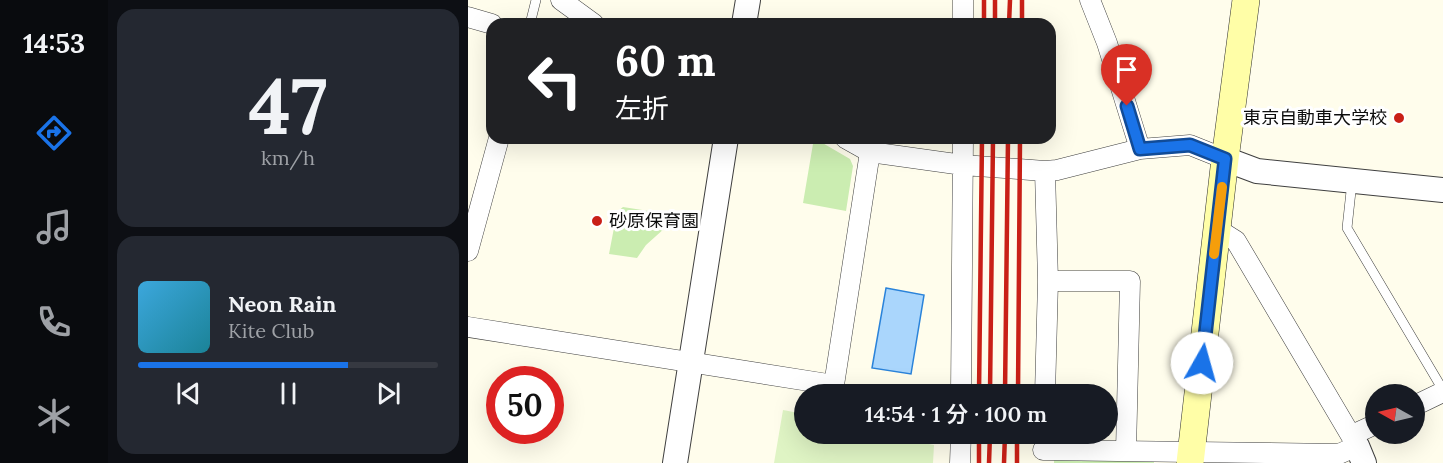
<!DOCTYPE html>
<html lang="ja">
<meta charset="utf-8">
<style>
body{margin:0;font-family:Lora,"Noto Sans JP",serif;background:#242831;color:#f1f3f6;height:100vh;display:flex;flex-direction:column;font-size:22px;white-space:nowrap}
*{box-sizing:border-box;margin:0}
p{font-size:20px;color:#9ea1a6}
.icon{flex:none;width:33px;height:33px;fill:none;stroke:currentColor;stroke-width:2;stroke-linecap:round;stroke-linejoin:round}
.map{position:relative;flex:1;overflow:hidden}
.panel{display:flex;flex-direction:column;gap:9px;padding:9px;background:#0d0f14;width:360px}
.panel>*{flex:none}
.hud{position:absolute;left:18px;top:18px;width:570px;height:126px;border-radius:18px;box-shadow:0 6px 24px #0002;background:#202124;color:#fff;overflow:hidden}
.needle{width:39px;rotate:278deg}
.tools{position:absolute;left:897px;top:384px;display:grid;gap:12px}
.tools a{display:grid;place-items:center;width:60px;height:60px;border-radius:50%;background:#171b24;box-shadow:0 6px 24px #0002;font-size:30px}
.speed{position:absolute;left:18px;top:366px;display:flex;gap:12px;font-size:30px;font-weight:700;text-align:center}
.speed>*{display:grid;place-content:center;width:78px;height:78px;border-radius:50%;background:#171b24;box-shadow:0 6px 24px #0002;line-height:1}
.speed .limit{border:9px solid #d22;background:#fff;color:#111}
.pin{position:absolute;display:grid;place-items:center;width:51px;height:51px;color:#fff;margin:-62px -26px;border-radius:50% 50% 50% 0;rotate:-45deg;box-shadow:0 0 6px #0007}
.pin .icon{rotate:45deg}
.me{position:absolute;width:66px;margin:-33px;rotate:7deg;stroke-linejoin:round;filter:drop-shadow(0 0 4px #0008)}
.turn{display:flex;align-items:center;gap:21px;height:126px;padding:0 30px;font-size:27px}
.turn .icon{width:78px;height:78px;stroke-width:2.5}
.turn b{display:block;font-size:42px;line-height:51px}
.panel .card{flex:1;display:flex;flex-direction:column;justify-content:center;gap:9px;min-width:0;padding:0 21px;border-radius:18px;background:#242831}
.panel .dial{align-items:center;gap:0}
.dial b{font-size:78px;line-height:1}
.song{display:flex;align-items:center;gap:18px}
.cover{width:72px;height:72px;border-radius:9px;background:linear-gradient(135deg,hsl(200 70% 55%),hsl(190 70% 35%))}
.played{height:6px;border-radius:3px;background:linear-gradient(90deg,#1a73e8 70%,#363941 70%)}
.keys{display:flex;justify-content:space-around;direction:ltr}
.trip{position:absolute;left:326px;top:384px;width:324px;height:60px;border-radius:30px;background:#171b24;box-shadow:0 6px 24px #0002;font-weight:600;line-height:60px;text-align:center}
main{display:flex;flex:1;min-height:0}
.menu{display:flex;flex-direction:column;width:108px;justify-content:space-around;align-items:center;background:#090b0e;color:#9ea1a6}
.menu .icon{width:42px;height:42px}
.menu .on{color:#1a73e8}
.menu b{font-size:27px;color:#f1f3f6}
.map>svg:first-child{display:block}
</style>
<main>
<nav class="menu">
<b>14:53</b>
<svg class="icon on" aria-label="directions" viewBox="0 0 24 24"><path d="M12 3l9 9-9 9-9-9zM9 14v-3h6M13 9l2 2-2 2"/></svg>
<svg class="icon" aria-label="music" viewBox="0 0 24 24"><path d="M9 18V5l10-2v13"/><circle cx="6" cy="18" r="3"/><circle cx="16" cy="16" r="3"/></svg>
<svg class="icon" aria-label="phone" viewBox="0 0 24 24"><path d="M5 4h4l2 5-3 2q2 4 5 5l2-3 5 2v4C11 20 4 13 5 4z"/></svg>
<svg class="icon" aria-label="climate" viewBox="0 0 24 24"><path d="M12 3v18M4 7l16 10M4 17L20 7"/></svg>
</nav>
<section class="panel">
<div class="card dial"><b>47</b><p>km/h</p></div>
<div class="card">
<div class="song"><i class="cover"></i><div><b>Neon Rain</b><p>Kite Club</p></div></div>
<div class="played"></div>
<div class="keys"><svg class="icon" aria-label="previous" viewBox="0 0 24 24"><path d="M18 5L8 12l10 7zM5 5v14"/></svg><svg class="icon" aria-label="pause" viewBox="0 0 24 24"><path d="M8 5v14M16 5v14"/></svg><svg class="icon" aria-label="next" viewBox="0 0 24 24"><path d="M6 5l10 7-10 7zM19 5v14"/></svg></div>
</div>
</section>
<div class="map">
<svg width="975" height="463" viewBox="0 0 975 463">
<rect width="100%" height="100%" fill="#fffdec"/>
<!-- green -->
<path fill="#cbedb1" d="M346,138L382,159L385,166L378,211L335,203Z
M155,207L200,214L197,228L178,245L169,258L141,254L149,212Z
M586,460L686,461V463H586Z"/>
<!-- pitch -->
<path fill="#dff4c4" d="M315,410L336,414V434H424V437L466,445L465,463H306Z"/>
<!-- water -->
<path fill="#aad6fc" stroke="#2a83da" stroke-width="1.5" d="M418,288L456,295L443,374L404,368Z"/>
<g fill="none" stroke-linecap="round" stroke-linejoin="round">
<defs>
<path id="service" d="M62,24L68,0
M884,182L879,228L975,390"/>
<path id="minor" d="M93,0L126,24
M622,0L639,43L672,149
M0,17L24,24
M495,24V0
M377,138L402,152L495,165L577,171L589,170L672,149L722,145L757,159
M0,251L31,138
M580,281H662L658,451
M0,327L366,385L402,152
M493,394L495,138
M577,394L580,281L577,171
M946,406L975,392
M884,435L908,424
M575,450L871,454L889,446L768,241L749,229
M492,463L493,434"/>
<path id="tertiary" d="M276,24L280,0
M757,159L789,171L975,190
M889,446L896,463
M207,463L258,138"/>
<path id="secondary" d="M722,463L757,159L778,0"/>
</defs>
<!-- service casing -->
<use href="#service" stroke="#3f3f3f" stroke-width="10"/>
<!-- minor casing -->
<use href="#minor" stroke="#3f3f3f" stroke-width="21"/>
<!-- tertiary casing -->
<use href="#tertiary" stroke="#3f3f3f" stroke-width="26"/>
<!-- secondary casing -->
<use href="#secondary" stroke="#2e2e2e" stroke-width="28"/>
<!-- service -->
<use href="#service" stroke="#fff" stroke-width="9"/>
<!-- minor -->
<use href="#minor" stroke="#fff" stroke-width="20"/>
<!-- tertiary -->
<use href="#tertiary" stroke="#fff" stroke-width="24"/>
<!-- secondary -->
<use href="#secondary" stroke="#fffea7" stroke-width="27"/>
<!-- rail -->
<path stroke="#c92017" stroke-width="4.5" d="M516,24V0
M527,24V0
M541,24L542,0
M554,24V0
M511,394L514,138
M522,394L525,138
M537,394L540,138
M550,394L552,138
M511,463V434
M521,463L522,434
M536,463L537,434
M549,463V434"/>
</g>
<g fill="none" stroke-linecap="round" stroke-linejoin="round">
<defs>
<path id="route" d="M659,106L672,149L722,145L757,159L734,363"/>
</defs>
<!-- route casing -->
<use href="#route" stroke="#114b97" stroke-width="15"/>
<!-- route -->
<use href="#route" stroke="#1a73e8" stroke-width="10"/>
<!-- slow -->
<path stroke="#f59e0b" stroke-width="10" d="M746,254L754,187"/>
</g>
<!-- markers -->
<g fill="#c92017" stroke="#fff" stroke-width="2">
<circle cx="931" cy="118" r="6"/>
<circle cx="129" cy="221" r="6"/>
</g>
<g text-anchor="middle" stroke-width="6" stroke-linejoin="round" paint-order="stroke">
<!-- poi labels -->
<g font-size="18" fill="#0c0c0c" stroke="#fff" text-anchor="end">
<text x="919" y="124">東京自動車大学校</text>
<text x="141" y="227" text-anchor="start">砂原保育園</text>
</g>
</g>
</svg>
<div class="tools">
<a><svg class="needle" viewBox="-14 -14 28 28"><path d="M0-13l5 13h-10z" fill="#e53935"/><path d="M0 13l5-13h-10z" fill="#9ea1a6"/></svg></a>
</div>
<div class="speed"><div class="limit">50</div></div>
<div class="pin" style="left:659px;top:106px;background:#d93025"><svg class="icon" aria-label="arrive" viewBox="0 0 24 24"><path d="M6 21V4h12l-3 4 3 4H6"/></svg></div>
<svg class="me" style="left:734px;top:363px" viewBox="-20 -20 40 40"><circle r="19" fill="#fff"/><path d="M0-13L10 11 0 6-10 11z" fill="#1a73e8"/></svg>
<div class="trip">14:54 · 1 分 · 100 m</div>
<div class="hud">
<div class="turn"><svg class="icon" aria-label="left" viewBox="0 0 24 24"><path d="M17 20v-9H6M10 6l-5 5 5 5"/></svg><div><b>60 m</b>左折</div></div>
</div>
</div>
</main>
